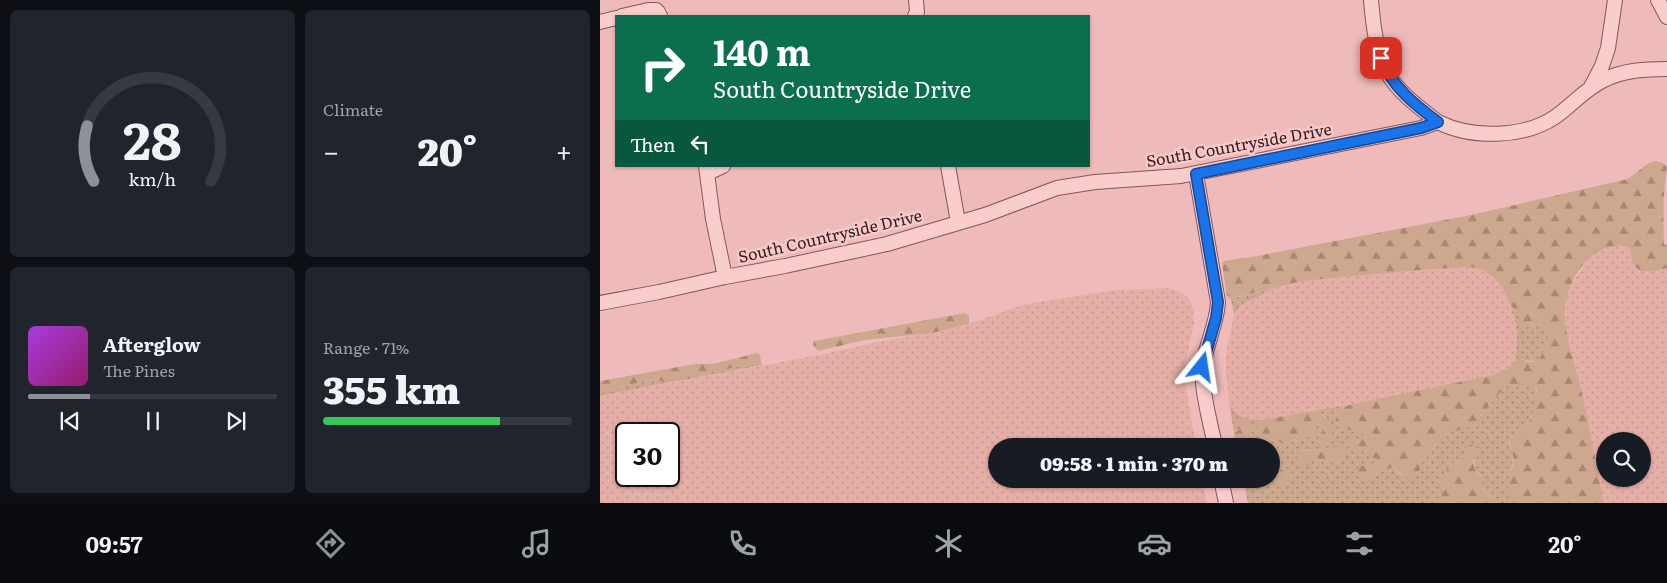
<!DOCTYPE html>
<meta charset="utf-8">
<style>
body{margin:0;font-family:Literata,serif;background:#20242c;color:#f1f3f6;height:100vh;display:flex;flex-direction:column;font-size:19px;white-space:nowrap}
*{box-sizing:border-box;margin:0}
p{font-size:16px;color:#9ea1a6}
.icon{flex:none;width:28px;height:28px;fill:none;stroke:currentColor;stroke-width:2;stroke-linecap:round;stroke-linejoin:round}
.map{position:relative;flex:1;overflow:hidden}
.sheet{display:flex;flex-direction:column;gap:10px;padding:10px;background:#0d0f14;width:600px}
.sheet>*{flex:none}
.top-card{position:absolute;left:15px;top:15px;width:475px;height:152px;border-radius:0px;box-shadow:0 1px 4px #0004;background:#0b6e4f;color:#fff;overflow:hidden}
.buttons{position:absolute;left:996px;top:432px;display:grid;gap:10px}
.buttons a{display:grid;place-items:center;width:55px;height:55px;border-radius:50%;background:#171b24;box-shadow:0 1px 4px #0004;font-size:25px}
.speed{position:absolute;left:15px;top:422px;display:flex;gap:10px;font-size:25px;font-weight:700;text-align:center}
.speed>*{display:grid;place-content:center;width:65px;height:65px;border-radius:50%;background:#171b24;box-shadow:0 1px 4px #0004;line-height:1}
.speed .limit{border:2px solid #111;border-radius:8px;background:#fff;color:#111}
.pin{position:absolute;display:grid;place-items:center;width:42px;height:42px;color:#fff;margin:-21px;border-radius:10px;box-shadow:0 2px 8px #0006}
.me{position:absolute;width:55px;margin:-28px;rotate:15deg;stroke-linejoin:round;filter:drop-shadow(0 0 4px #0008)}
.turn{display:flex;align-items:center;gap:18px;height:105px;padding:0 15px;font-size:22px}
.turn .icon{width:65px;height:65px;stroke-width:2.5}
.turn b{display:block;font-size:35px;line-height:42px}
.then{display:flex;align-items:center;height:48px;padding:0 15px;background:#0003;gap:10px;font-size:19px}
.big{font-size:38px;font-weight:800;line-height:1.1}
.sheet .card{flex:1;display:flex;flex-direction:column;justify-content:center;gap:8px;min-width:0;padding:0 18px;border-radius:8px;background:#20242c}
.sheet .dial{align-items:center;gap:0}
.dial svg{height:130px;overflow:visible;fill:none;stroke:#363941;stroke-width:7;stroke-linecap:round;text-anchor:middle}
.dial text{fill:#f1f3f6;stroke:none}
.song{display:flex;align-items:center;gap:15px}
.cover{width:60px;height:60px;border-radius:8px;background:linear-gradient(135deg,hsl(280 70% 55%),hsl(320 70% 35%))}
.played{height:5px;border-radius:2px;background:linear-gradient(90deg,#8c9099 25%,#363941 25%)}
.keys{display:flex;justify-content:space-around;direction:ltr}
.heat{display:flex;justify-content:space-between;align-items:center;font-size:28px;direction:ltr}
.charge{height:8px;border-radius:4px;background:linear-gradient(90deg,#34c759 71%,#363941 0)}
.sheet .tiles{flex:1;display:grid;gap:10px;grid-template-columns:repeat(2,1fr)}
.trip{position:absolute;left:388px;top:438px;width:292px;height:50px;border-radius:25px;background:#171b24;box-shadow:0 1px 4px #0004;font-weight:800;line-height:50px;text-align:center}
.menu{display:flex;height:80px;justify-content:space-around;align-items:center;background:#090b0e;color:#9ea1a6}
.menu .icon{width:35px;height:35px}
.menu .selected{color:#8c9099}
.menu b{font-size:22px;color:#f1f3f6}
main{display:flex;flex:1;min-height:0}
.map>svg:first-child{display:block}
</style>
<main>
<section class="sheet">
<div class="tiles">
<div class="card dial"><svg viewBox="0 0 100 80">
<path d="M14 69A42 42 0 1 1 86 69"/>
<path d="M14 69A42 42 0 0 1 10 35" stroke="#8c9099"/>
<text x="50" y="56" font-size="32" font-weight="700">28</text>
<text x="50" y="72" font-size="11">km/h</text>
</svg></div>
<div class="card"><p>Climate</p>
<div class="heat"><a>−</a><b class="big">20°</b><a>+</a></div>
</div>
<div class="card">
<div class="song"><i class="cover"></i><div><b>Afterglow</b><p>The Pines</p></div></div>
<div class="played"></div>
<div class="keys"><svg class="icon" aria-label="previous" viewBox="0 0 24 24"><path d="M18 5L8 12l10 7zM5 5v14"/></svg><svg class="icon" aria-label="pause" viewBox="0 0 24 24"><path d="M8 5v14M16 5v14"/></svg><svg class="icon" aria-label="next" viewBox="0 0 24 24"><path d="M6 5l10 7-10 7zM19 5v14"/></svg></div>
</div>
<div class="card"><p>Range · 71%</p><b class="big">355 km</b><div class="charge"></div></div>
</div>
</section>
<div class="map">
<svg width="1067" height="503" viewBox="0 0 1067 503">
<defs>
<pattern id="farmland-dots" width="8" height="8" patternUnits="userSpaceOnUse" patternTransform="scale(1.25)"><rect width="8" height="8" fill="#e5afa7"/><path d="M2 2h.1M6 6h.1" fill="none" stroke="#c5968f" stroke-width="1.8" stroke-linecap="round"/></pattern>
<pattern id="grass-dots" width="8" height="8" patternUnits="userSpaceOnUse" patternTransform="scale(1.25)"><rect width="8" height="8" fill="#cda88e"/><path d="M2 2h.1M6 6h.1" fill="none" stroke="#a78873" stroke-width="1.8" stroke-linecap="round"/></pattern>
<pattern id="forest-firs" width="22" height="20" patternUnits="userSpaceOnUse" patternTransform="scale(1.25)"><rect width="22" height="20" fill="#cda88e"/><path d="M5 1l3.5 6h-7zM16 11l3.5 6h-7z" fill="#a78873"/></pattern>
</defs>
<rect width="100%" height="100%" fill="#efbaba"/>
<!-- farmland -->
<path fill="url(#farmland-dots)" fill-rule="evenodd" d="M1015,246L1030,248L1032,251V258L1047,272L1067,268V503H1004L977,372L967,335L965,317L966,300L973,282L990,256L1003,249ZM1005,441H1042V479H1005Z
M870,267L883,270L893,277L902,287L909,299L917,327L918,343L915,361L909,368L894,375L854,384L749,405L661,420H649L640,416L633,411L629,400L626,372V355L634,314L641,305L675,288L702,281L820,270Z
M567,288L577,291L585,295L591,302L593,311L594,324L587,355L584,376L596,446H396V479H602L607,503H0V396L219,355L277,342L360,327L426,304L516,290ZM26,434H69V476H26Z"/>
<!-- grass -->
<path fill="url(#grass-dots)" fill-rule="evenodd" d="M675,288L641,305L634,314L631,300L627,296L634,298Z
M911,306L919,314L923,324L932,326L943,322C955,336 945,347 939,361C931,362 923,358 915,361C919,339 917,327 911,306Z
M161,362L162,365L100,377L112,372Z
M56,379L66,383L0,396V393L23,386Z
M911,384L922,388L928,385H934C945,403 927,423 916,436L911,437L909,443C916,456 912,461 911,474C910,484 910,493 909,503H895L893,498L882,488V476L875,470L874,458L868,446L861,461L851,464L842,482L845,490L841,497L834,503H648L643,479H671V446H662V443L650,434L649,427L637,425L639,430L634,433L629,401C636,418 644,419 661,420L657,425L694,442L713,435L714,428L718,424L722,425L723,434L720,444L728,419L722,414L712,411L749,405L740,409L735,421C745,431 759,433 773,433L775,435L768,436L763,452H768L776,460V463L761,466L767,480L791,467L795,469L801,476L822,462L843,435L849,431H856L878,419L906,385ZM730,447L726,462L716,459L713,461L701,451C710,449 725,451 730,447Z"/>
<!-- forest -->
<path fill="url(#forest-firs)" d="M1054,161L1063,163L1067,167C1063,193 1063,219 1064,244L1067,246V268C1054,271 1037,277 1032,260C1031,255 1032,252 1030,248C991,237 963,284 965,317C966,337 972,354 977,373C988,416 995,460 1004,503H909L908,485L914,460L909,438L916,436L930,419L936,405L937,389L934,385H928L922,388L911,384L906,385L878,419L865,429L856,431H849L843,435L822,462L820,470L808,478C799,476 799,470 792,467L767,480H762L758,475L757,471L761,466L776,463V460L767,452L750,451L748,447L749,443L762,437L775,435L773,433C759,433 744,431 735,421L740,409L749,405L893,375L909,368L915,361L919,359L932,362L939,360C945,347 954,335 943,323L927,327L923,324L915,309L911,306L902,287L893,277L883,270L870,267L820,270L702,281L633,298L627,296L622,263L624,261L657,256L871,215L1028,179L1046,165Z
M365,313L369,316V324L332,333L265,340L218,351L213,345L214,341Z
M157,353L160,355L161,362L112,372L100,377L66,383L56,379L23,386L0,393V381L95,364H113Z
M712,411C724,414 735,421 732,435C731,440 730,442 726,446H723L718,440L719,437L723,434L722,425L718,424L714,428L713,435C693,444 675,447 657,431V425L661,420Z
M643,421L649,427L650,434L662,443V446H642L635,441L634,433L639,430L637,425L639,422Z
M871,445L879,449L878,456L873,460L875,470L884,479L882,488L893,498L895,503H834L841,497L845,490L842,482V478L851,464L861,461L868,446Z
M733,446L742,447L745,449L747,457L741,458L737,462H726L717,459L704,467L695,465L694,461L699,452C711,448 723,452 733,446Z
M675 477a7 7 0 1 1 14 0a7 7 0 1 1-14 0Z"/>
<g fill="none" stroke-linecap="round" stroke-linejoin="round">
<defs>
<path id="minor" d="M771,0C773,24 776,53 788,74C800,94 821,109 838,122
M1058,0L1067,17
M22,16L48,10H56L58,12L60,16
M315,16L317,12L316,0
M0,22L16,18
M991,87L1002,66L1008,48L1015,0
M106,166L113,219L125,277
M348,166L358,222
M108,173L123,166
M596,174L618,302C617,324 606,344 603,366C600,386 611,425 615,446
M0,303L59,292L125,277L185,266L287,244L385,215L457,188L495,182L581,176L821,128L838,122C872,139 924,138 955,117C972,105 985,89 1004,80C1023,70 1046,69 1067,69
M621,479L626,503"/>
</defs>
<!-- minor casing -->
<use href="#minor" stroke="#86545c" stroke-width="16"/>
<!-- minor -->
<use href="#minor" stroke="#facdcd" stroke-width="14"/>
</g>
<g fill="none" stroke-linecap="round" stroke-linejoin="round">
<defs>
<path id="route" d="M602,367L616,318L618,302L596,174L821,128L838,122C815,105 791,86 781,58"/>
</defs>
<!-- route casing -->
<use href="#route" stroke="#114b97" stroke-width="12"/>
<!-- route -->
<use href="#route" stroke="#1a73e8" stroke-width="9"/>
</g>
<g text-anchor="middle" stroke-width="5" stroke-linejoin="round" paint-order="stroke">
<!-- street labels -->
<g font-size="16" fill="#351a1f" stroke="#f7cac9">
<text transform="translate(639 145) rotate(-10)" y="6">South Countryside Drive</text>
<text transform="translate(230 236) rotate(-13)" y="6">South Countryside Drive</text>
</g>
</g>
</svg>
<div class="buttons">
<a><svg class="icon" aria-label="search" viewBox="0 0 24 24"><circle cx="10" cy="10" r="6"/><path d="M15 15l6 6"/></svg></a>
</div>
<div class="speed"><div class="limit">30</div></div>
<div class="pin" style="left:781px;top:58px;background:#d93025"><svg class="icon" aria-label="arrive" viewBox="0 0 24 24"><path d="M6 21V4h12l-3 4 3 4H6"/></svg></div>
<svg class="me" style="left:602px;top:367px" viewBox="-20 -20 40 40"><path d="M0-17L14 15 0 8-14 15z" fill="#1a73e8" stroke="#fff" stroke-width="4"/></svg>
<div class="trip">09:58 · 1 min · 370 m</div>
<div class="top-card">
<div class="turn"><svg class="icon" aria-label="right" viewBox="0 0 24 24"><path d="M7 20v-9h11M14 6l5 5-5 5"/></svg><div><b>140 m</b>South Countryside Drive</div></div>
<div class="then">Then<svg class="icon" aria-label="left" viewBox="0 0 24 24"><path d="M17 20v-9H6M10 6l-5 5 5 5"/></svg></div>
</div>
</div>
</main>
<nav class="menu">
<b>09:57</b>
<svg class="icon selected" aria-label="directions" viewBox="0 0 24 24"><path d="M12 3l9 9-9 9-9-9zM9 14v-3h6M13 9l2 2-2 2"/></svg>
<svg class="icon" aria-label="music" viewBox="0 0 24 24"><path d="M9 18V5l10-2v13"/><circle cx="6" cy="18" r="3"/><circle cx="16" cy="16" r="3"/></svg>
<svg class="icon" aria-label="phone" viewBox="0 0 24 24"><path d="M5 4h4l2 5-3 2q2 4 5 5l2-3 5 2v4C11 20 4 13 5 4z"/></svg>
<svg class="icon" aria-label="climate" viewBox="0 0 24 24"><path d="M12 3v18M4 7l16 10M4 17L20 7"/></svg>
<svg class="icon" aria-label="car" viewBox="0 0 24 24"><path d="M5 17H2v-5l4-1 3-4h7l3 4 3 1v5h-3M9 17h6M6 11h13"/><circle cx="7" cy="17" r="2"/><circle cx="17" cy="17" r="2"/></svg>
<svg class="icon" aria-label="filters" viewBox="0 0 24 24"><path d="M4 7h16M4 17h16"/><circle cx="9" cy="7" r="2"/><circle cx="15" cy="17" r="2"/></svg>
<b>20°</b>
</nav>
